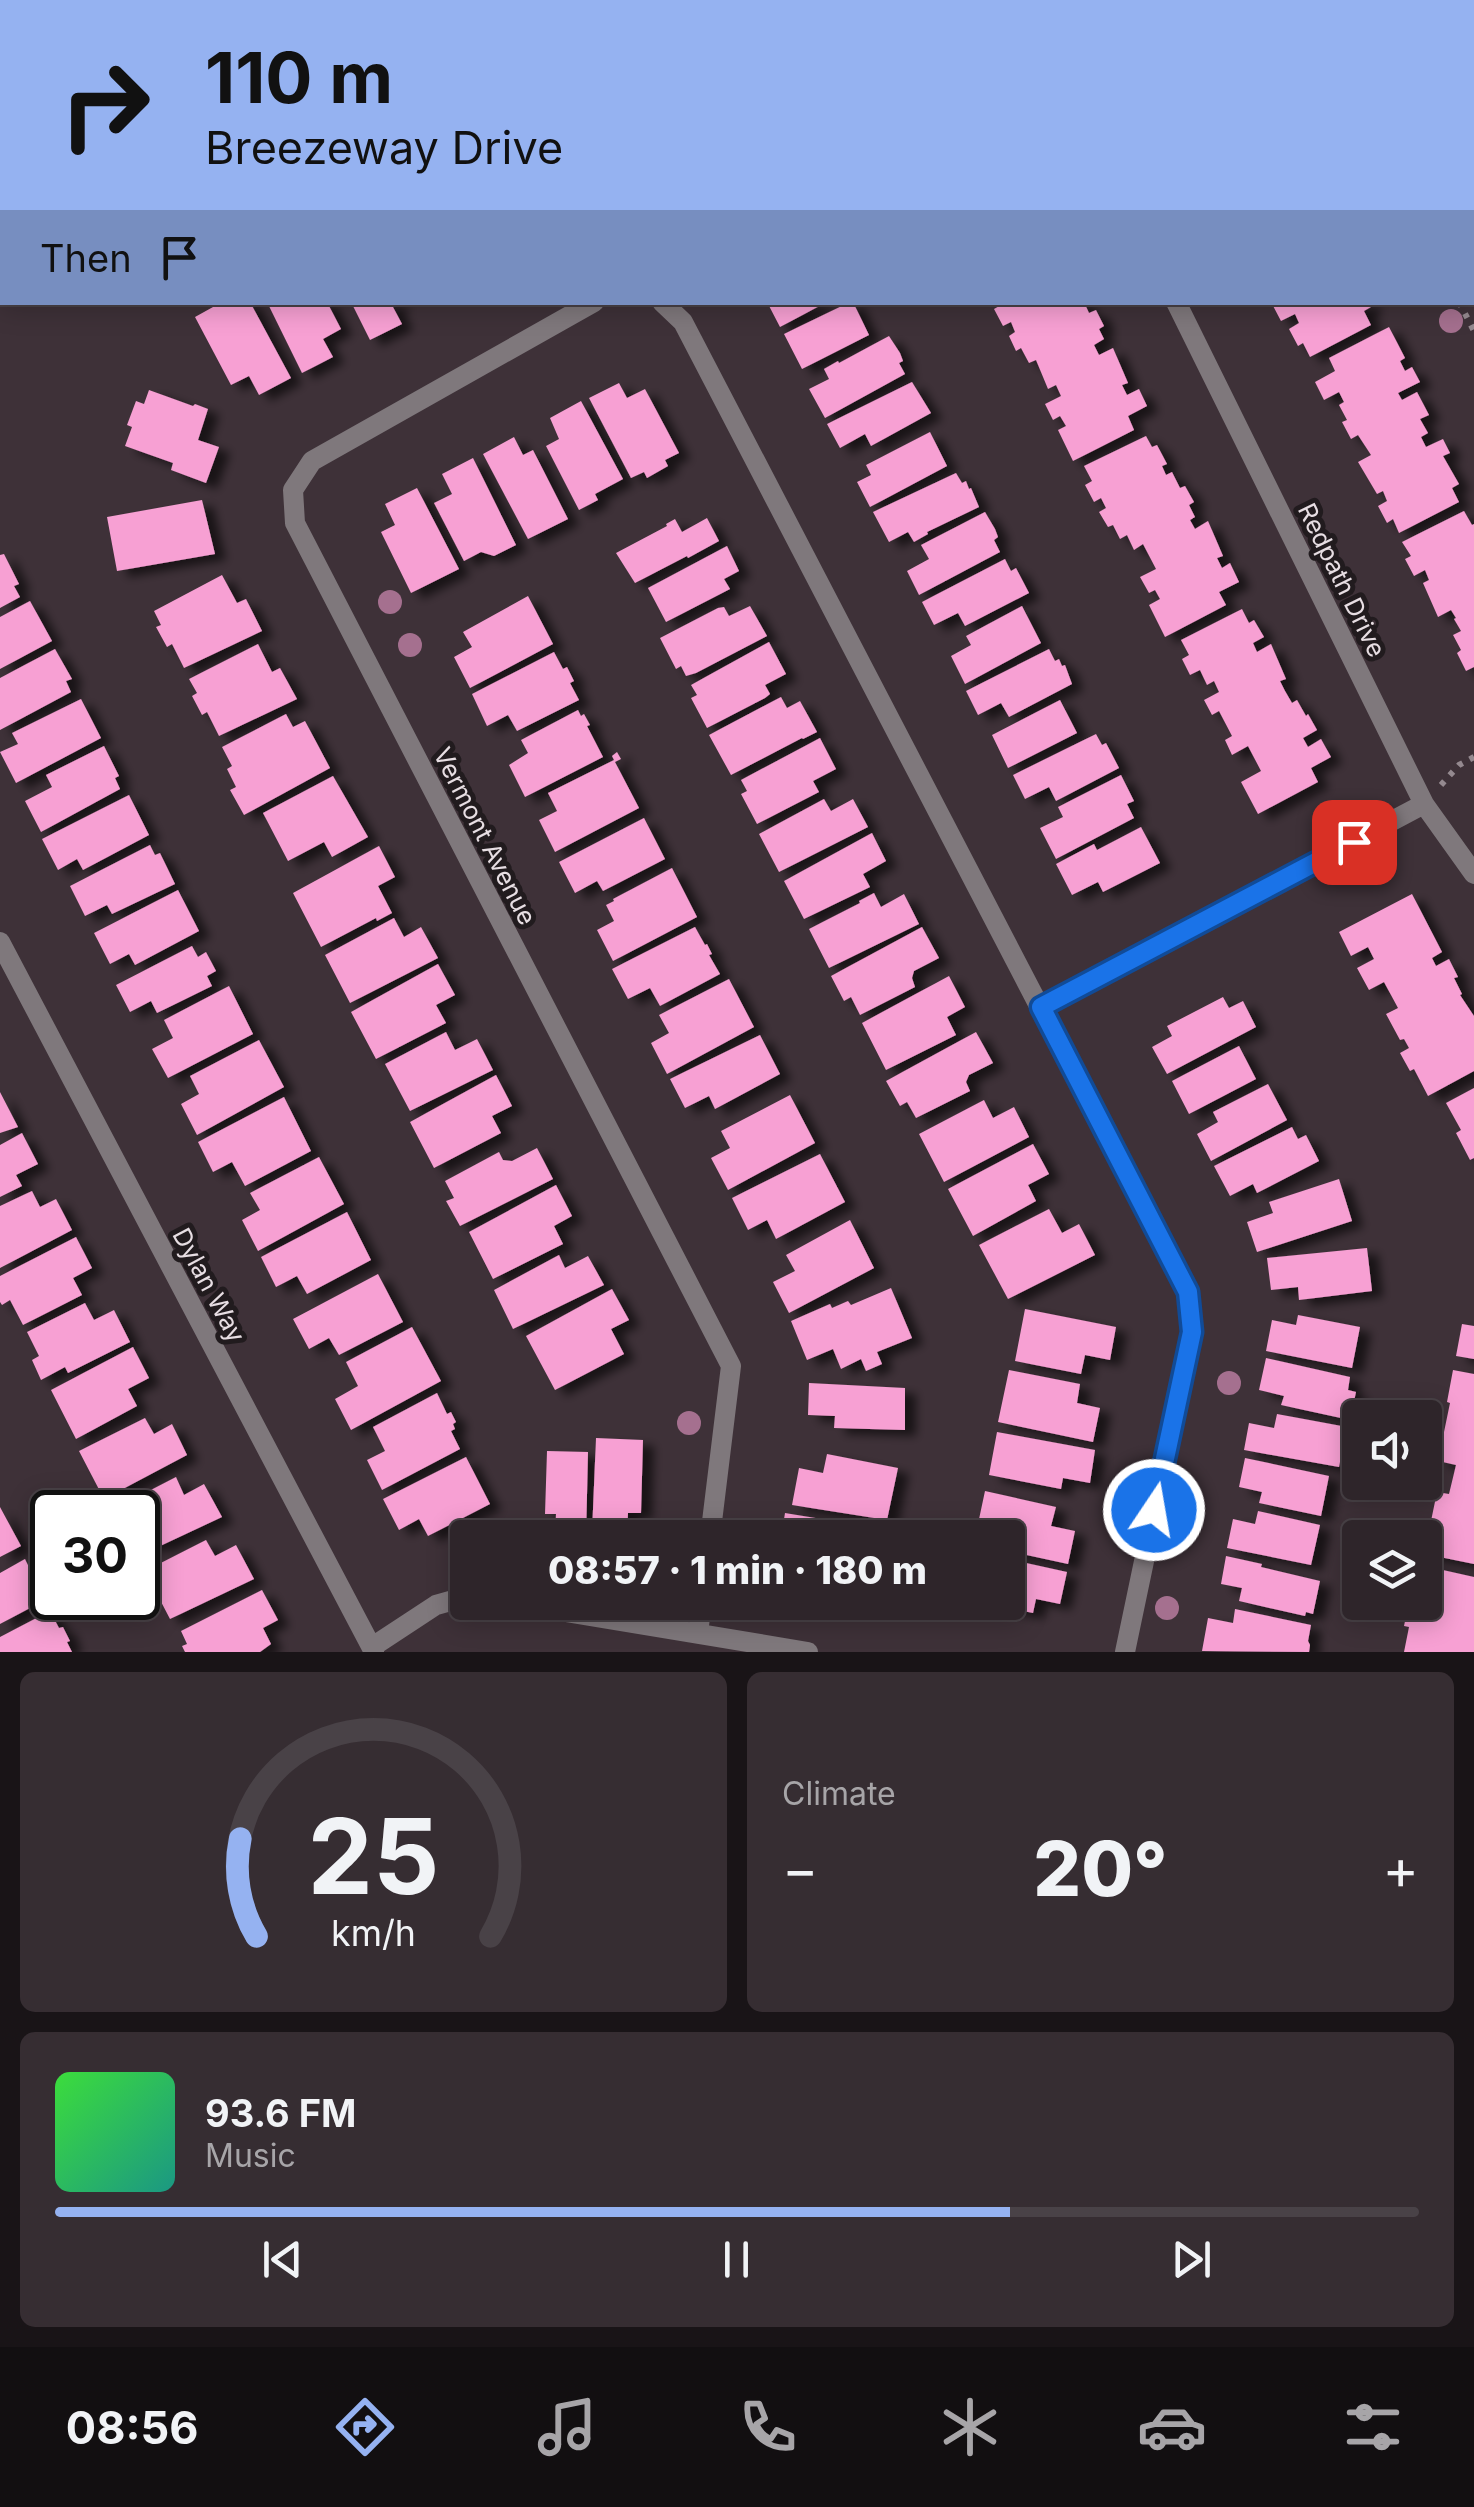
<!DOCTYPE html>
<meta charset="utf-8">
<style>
body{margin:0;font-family:Inter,sans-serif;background:#362d32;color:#f1f3f6;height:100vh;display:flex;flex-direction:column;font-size:38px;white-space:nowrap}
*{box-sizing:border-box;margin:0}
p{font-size:32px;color:#a7a5a8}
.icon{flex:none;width:55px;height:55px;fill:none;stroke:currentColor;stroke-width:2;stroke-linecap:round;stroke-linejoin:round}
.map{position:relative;height:1652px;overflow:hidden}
.side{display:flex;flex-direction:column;gap:20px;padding:20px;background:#191417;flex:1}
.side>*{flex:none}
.top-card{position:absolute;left:0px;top:0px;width:1475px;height:305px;box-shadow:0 5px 25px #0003,0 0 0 2px #494247;background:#95b2f1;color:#111;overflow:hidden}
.buttons{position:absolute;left:1342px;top:1400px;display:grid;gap:20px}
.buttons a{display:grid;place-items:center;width:100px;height:100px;border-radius:10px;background:#2e252a;box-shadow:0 5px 25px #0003,0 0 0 2px #494247;font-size:50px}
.speed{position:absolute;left:30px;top:1490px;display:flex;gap:20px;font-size:50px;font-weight:700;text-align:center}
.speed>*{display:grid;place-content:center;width:130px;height:130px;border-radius:50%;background:#2e252a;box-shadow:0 5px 25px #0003,0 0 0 2px #494247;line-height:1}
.speed .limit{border:5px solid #111;border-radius:15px;background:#fff;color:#111}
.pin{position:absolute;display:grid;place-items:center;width:85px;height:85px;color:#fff;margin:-42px;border-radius:20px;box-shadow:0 5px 15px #0006}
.me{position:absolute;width:110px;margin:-55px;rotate:12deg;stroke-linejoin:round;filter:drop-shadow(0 0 8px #0008)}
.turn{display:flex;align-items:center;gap:35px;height:210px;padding:0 40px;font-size:45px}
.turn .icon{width:130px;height:130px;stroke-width:2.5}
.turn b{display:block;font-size:70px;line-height:85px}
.then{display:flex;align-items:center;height:95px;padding:0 40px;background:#0003;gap:20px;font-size:38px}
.big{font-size:75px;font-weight:800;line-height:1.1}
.side .tile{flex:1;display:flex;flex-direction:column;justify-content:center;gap:15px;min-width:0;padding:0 35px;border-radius:15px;background:#362d32}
.side .dial{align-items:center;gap:0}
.dial svg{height:260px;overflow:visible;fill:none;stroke:#494247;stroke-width:7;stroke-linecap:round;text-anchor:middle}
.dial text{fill:#f1f3f6;stroke:none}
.song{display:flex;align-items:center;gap:30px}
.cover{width:120px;height:120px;border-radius:15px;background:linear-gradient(135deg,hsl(120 70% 55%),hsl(170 70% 35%))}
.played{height:10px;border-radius:5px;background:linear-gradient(90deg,#95b2f1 70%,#494247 70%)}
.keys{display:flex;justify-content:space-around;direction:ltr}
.heat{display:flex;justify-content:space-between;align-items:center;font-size:55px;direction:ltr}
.side .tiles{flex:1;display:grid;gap:20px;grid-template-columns:1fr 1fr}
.tile:last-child{grid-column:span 2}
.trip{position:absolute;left:450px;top:1520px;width:575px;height:100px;border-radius:10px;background:#2e252a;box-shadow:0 5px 25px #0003,0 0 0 2px #494247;font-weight:800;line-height:100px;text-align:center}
.tab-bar{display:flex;height:160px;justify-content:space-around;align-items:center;background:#120f11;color:#a7a5a8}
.tab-bar .icon{width:70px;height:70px}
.tab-bar .on{color:#95b2f1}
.tab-bar b{font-size:45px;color:#f1f3f6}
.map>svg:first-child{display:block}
</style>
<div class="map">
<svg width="1474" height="1652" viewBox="0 0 1474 1652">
<defs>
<filter id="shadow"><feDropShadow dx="11" dy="6" stdDeviation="5" flood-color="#0009"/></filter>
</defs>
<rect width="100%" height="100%" fill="#3e3138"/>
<!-- green -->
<path fill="#6d2c55" d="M471,0H1022L1023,2H473Z"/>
<!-- building -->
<path fill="#f7a0d3" filter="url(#shadow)" d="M222,302H250L291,378L259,395L249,376L231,385L195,317Z
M267,302H327L341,329L323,339L333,357L302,373Z
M351,302H402L393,307L402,324L370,340Z
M767,302H827L780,327Z
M850,302H853L869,335L802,369L784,334Z
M1000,302H1084L1089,313L1096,310L1104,326L1099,329L1104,339L1094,345L1099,355L1113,348L1128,383L1122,385L1127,395L1139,389L1147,406L1128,416L1134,430L1073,461L1058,430L1066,426L1060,416L1053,420L1045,404L1061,396L1056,385L1048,389L1036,360L1029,363L1021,348L1016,351L1009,336L1015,332L1011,322L1003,326L994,309L1001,305Z
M1271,302H1369L1371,307L1364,311L1371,325L1310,357L1303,343L1298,346L1289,329L1299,323L1295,314L1281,321Z
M1389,327L1405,358L1400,361L1405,371L1412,367L1420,382L1398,393L1402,400L1417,392L1429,415L1420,419L1428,433L1421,437L1426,447L1443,439L1450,453L1443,456L1459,484L1452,488L1459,502L1399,533L1393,519L1387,523L1378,506L1387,501L1383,491L1377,494L1358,462L1371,455L1358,435L1351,439L1342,422L1347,420L1339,405L1344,402L1339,392L1324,400L1315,382L1335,371L1329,358Z
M889,336L900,353L903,361L899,363L905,374L825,418L809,389L829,379L824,369L838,361L839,363Z
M912,382L931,413L871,446L865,434L840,448L827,424Z
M619,383L627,398L645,389L679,453L665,460L668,466L647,478L644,472L631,478L589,398Z
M149,390L193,406L195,404L208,409L198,440L219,447L206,483L171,470L173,463L125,446L132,427L127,425L136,401L144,404Z
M581,401L623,479L595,494L598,500L579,510L546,446L559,439L550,418Z
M930,432L947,466L870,507L857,482L871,475L866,465Z
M1146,436L1152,447L1157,445L1167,464L1162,466L1166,475L1172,472L1180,488L1185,486L1194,502L1189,505L1195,517L1190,520L1195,529L1208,521L1223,556L1217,558L1222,568L1230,563L1239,582L1219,592L1226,605L1165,637L1149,605L1160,599L1155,590L1149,593L1140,577L1156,569L1143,544L1134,550L1127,535L1120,539L1113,525L1108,527L1099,512L1106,508L1101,498L1094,502L1085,485L1092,481L1084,466Z
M514,437L523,455L533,450L568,519L528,539L483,454Z
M473,458L516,545L494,556L481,552L464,561L434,503L452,494L442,474Z
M956,473L962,483L966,481L969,489L971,488L979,507L927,532L928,534L914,542L908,532L889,542L873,512Z
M417,488L459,569L411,593L381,532L395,525L385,504Z
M202,500L215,554L117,571L107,517Z
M1464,511L1472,525L1474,524V667L1466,671L1457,653L1461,650L1453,635L1461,631L1454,619L1456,618L1451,610L1438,617L1423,583L1429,580L1425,570L1414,576L1405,559L1411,556L1402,542Z
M985,512L995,529L998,537L994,540L1000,552L919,595L907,571L929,559L921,545Z
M707,518L719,541L688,558L687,556L635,583L616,553L667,526L666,524L675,519L682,532Z
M727,546L739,571L724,579L730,589L666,622L648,588Z
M4,554L19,584L14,586L20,597L0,608V555Z
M1005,559L1011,571L1016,568L1029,593L965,626L958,613L934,625L922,602Z
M222,575L237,603L246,599L262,631L184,668L172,644L167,647L156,627L161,625L154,611Z
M528,596L553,644L470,688L454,657L472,647L463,632Z
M30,601L52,641L0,669V617Z
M750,606L767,636L696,673L686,676L681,666L676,669L660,638L718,608L724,607L729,616Z
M1022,606L1041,643L965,684L951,656L971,645L966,636Z
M1242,609L1249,623L1254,620L1264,637L1253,643L1257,652L1271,644L1286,679L1280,681L1285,691L1292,703L1297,700L1306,716L1308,714L1317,730L1303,738L1308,747L1321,739L1331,757L1311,768L1318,782L1258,814L1241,782L1261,771L1248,746L1232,755L1225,740L1232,736L1219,711L1212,715L1204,700L1219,692L1214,681L1207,685L1200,670L1190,675L1182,659L1189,655L1181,640Z
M769,642L786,674L765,685L770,694L765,698L707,728L691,698L697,695L691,685Z
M258,644L272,672L280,668L297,699L219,736L207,712L202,715L192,696L197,693L189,679Z
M55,649L72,679L66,681L71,692L0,730V678Z
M1049,649L1055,661L1059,659L1062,666L1065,665L1072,684L1009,717L1001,703L978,715L966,691Z
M554,652L563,669L567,667L574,681L570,683L579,700L517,731L508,715L487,726L472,694Z
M781,697L787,708L800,701L817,732L803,739L802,738L731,775L709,735Z
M81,699L101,738L16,783L0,752L18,744L12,733Z
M1060,700L1077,733L1008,768L992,735Z
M578,710L581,716L584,714L590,725L587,726L603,757L525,797L509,765L528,753L521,740Z
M286,714L293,727L305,721L330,768L244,815L230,790L236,787L227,769L232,766L222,747Z
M1096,734L1102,745L1106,743L1119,768L1056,801L1049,787L1025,799L1013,775Z
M820,738L836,769L813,781L819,792L757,824L741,794L747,791L741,780Z
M104,746L119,776L115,778L120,789L41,832L25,801L52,787L46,775Z
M617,752L621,759L615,762L639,808L555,852L539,820L557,811L548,793L614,760L612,756Z
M1121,775L1134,801L1127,804L1134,818L1056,859L1040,828L1063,817L1058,807Z
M333,776L368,837L332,857L324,842L288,861L263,813Z
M129,795L149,835L83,870L77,859L58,870L42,839Z
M824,799L831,811L853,799L868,827L779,872L759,834Z
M644,818L665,859L603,891L597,881L575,893L559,862Z
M1141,827L1160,863L1103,892L1098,882L1072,895L1056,864L1094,844L1097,850Z
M872,833L886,861L863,874L870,887L804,919L784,881Z
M150,845L155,855L160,853L175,884L112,914L107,905L85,916L70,886Z
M379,846L395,877L378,886L392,913L377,921L376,918L321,947L293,893Z
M672,868L697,917L613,961L597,930L614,921L606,905L614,901L613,899Z
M178,890L199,931L135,965L129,954L110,964L94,933Z
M874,893L881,907L904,894L919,924L829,968L809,929L860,903L859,901Z
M1412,894L1442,952L1432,958L1436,966L1449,959L1458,977L1454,978L1462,994L1460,995L1474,1016V1071L1428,1096L1414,1069L1410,1071L1400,1053L1409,1048L1404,1039L1400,1040L1386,1014L1398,1008L1384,982L1369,990L1357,968L1374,959L1368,947L1351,956L1339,932Z
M394,918L404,937L421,927L438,958L350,1003L325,955Z
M695,927L705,945L707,944L712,954L709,955L720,974L660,1006L650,988L628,999L612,969Z
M922,927L939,958L914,971L912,978L915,987L860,1015L851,997L844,1001L831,976Z
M192,946L198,957L206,952L216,971L207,976L212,986L157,1013L151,1001L130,1012L116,985Z
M438,964L455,995L436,1005L446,1023L376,1059L351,1012Z
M949,976L965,1007L947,1017L956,1035L886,1070L862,1023Z
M729,979L754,1027L667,1074L651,1043L669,1033L659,1015Z
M229,986L253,1034L168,1078L152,1049L173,1038L164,1020Z
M1223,997L1229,1008L1243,1001L1256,1027L1167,1074L1152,1047L1172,1036L1167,1026Z
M446,1032L455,1050L477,1039L493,1070L410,1111L385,1064Z
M976,1032L993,1063L969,1075L966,1082L970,1091L916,1118L907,1102L900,1106L886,1081Z
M760,1035L780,1074L715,1109L709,1096L685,1108L670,1079Z
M259,1040L284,1087L197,1135L181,1104L199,1094L190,1076Z
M1239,1046L1256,1079L1189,1114L1172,1081Z
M496,1075L512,1106L492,1116L501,1133L434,1168L410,1122Z
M1268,1084L1287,1120L1211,1161L1197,1134L1218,1122L1213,1112Z
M1474,1088V1158L1470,1160L1456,1133L1461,1130L1446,1103Z
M0,1092L18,1127L0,1133Z
M790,1095L815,1143L728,1190L711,1158L730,1148L721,1131Z
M284,1097L311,1151L245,1186L232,1162L213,1172L198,1142Z
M984,1100L993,1118L1014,1107L1029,1137L944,1182L919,1134Z
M1292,1127L1298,1139L1306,1135L1319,1161L1257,1193L1253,1184L1230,1196L1214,1166Z
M22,1133L38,1164L16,1175L22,1186L0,1197V1145Z
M1033,1144L1049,1174L1028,1185L1036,1201L973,1236L948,1189Z
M537,1148L553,1179L460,1226L446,1201L454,1198L445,1181L499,1152L503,1160L512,1161Z
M820,1154L845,1202L776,1239L767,1220L748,1230L732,1198Z
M319,1157L344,1204L258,1251L242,1220L260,1210L250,1193Z
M1339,1179L1352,1221L1257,1252L1247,1222L1273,1213L1269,1202Z
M556,1185L572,1216L554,1226L563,1244L493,1279L469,1232Z
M32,1191L40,1207L56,1199L72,1230L0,1268V1206Z
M1049,1209L1062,1233L1079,1224L1095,1255L1008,1299L979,1245Z
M347,1212L371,1260L307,1294L297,1276L276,1287L261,1257Z
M850,1220L874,1268L789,1313L773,1282L795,1271L786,1255Z
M76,1237L92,1268L73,1278L82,1295L23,1325L10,1300L2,1305L0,1302V1276Z
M1367,1248L1372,1291L1299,1300L1298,1287L1271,1290L1267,1258Z
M559,1255L565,1268L588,1256L604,1285L513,1329L494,1290Z
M378,1274L403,1322L339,1355L329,1338L309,1349L293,1319Z
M891,1288L912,1338L877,1352L882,1364L866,1371L861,1359L841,1369L833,1349L807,1360L791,1321L830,1304L832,1308L848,1301L851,1305Z
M612,1289L629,1320L611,1329L624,1354L555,1390L526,1336Z
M85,1303L94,1320L114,1310L130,1342L68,1373L65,1367L41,1380L32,1360L39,1356L27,1332Z
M1025,1309L1116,1327L1110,1360L1085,1355L1081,1374L1015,1361Z
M1298,1315L1360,1327L1352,1368L1266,1351L1272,1320L1296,1325Z
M1462,1324L1474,1326V1359L1456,1356Z
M412,1327L441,1381L351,1430L335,1399L358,1386L346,1362Z
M133,1347L149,1378L128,1389L137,1406L76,1439L51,1390Z
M1266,1358L1350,1377L1348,1390L1356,1392L1350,1420L1281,1405L1284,1396L1259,1390Z
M1009,1370L1080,1384L1077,1403L1100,1408L1093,1442L998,1422Z
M1453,1370L1474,1374V1564L1425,1554V1538H1419L1423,1519L1431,1521L1437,1492L1449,1494L1456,1465L1438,1461L1450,1403L1447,1402Z
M809,1383L905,1388V1430L834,1428L835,1416L808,1415Z
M437,1393L447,1414L451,1412L456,1422L453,1424L455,1429L451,1431L460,1449L382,1490L367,1460L385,1451L373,1427Z
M1277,1414L1347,1427L1346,1447L1343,1446L1339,1467L1244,1450L1249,1423L1274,1428Z
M145,1418L154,1434L172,1424L187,1455L104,1499L79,1451Z
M997,1432L1095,1450L1090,1483L1063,1478L1061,1489L989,1475Z
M596,1438L643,1440L641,1513H628L627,1535L592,1533Z
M547,1451L588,1452L586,1538H555L556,1514H545Z
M827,1454L898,1468L887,1520L792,1505L799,1468L823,1473Z
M466,1457L490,1504L428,1536L419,1519L399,1530L383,1499Z
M1245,1458L1329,1476L1321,1516L1259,1503L1262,1492L1239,1487Z
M176,1477L184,1495L204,1484L222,1517L158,1547L156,1542L140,1551L143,1557L138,1560V1512H121L118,1507Z
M985,1491L1056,1507L1051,1526L1075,1531L1068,1564L1008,1551V1538H975Z
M0,1507L21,1546L0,1557Z
M1258,1511L1320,1525L1311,1565L1227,1548L1233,1519L1255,1524Z
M785,1513L882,1529L881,1538H781Z
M206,1540L215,1556L236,1545L254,1579L170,1619L145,1571Z
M1226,1556L1262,1564L1261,1567L1320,1581L1313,1614L1306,1612L1305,1616L1239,1601L1242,1588L1221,1584Z
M25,1559L45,1600L0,1624V1573Z
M1008,1559L1067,1572L1060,1604L1036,1599L1033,1613L989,1604V1607L976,1604L1008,1602Z
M1425,1566L1474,1577V1652H1404L1409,1627L1404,1626L1409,1602H1425Z
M262,1590L278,1620L263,1628L271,1644L260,1652H185L182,1646L187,1644L181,1631Z
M1235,1609L1311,1625L1308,1641L1310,1645L1309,1652L1202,1651L1208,1618L1233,1623Z
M50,1611L59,1628L63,1627L70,1641L67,1642L72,1652H0V1637Z"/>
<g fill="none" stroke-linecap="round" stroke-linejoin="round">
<!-- path -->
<path stroke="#94898f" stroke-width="6" stroke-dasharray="5 8" stroke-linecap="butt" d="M582,0L584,2
M1302,0L1303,2
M1416,0L1417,2
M879,2L880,0
M1472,89H1474
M1459,302L1474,331
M1441,785L1459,765L1474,757"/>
<!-- lane -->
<path stroke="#7f787c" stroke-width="15" d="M1472,20L1474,17"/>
<!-- street -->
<path stroke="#7f787c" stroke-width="20" d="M1026,0L1027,2
M212,2L216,0
M0,116L2,115
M594,302L312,461L293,490L295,523L731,1366L710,1538
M662,302L683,322L1188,1292L1192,1332L1125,1652
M1176,302L1424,804L1474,874
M0,942L374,1652
M1041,1007L1424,804
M506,1602L808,1652
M698,1633L702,1602
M372,1647L436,1605L468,1596"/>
<!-- secondary -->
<path stroke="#a99ea4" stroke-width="20" d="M1343,0L1345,2
M1382,0L1384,2
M1472,169L1474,172
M1472,248L1474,251"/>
</g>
<!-- trees -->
<g fill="#a5708f">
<circle cx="1451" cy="321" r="12"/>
<circle cx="390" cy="602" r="12"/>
<circle cx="410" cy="645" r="12"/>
<circle cx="1229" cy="1383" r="12"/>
<circle cx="689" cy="1423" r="12"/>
<circle cx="1167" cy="1608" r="12"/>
</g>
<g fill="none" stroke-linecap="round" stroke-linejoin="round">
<defs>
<path id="route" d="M1154,1510L1192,1332L1188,1292L1041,1007L1354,842"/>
</defs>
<!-- route casing -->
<use href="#route" stroke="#114b97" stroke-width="25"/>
<!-- route -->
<use href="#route" stroke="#1a73e8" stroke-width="18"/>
</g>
<g text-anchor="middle" stroke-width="10" stroke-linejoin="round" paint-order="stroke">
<!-- street labels -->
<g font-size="25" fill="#e7dee3" stroke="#211b1e">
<text transform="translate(1342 580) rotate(64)" y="9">Redpath Drive</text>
<text transform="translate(485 836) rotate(63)" y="9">Vermont Avenue</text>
<text transform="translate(209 1285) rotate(62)" y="9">Dylan Way</text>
</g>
</g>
</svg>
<div class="buttons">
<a><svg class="icon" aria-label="sound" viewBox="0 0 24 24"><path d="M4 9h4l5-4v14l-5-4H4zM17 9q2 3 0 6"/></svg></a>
<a><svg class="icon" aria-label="layers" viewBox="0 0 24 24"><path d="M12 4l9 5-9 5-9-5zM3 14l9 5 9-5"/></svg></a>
</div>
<div class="speed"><div class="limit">30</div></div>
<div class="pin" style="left:1354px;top:842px;background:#d93025"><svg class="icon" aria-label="arrive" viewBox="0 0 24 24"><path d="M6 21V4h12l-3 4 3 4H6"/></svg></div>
<svg class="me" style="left:1154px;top:1510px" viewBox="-20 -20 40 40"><circle r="17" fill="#1a73e8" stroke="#fff" stroke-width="3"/><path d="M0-11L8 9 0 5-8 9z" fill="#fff"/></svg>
<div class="trip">08:57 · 1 min · 180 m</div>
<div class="top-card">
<div class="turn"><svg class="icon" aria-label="right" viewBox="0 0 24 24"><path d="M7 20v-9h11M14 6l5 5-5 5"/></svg><div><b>110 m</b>Breezeway Drive</div></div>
<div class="then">Then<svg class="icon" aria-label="arrive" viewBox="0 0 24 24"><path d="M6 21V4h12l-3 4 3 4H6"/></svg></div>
</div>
</div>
<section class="side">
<div class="tiles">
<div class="tile dial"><svg viewBox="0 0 100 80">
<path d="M14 69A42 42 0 1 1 86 69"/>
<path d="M14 69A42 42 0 0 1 9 39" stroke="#95b2f1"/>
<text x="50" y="56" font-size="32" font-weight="700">25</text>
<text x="50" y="72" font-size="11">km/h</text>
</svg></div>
<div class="tile"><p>Climate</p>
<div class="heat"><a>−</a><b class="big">20°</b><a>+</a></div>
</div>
<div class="tile">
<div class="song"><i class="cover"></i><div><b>93.6 FM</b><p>Music</p></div></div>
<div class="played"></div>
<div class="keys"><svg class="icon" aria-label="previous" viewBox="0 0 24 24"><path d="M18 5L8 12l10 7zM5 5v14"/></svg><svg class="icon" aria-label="pause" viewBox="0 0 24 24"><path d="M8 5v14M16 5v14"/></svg><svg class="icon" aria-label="next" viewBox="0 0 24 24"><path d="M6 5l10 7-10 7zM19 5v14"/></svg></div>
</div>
</div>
</section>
<nav class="tab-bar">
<b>08:56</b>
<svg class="icon on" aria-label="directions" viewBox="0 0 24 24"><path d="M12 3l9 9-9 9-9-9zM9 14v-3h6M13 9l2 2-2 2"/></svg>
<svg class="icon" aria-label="music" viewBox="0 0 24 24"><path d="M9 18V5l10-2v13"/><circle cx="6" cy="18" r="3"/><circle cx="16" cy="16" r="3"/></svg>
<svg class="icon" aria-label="phone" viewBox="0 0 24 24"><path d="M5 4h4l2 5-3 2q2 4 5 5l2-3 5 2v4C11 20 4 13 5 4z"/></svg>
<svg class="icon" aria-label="climate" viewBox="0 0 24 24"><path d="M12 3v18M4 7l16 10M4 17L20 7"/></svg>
<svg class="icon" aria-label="car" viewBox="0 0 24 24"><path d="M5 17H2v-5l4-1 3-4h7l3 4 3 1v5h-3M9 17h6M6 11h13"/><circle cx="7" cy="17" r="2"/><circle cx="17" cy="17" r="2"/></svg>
<svg class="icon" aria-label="filters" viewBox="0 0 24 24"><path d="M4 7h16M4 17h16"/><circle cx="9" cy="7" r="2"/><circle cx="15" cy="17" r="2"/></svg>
</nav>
